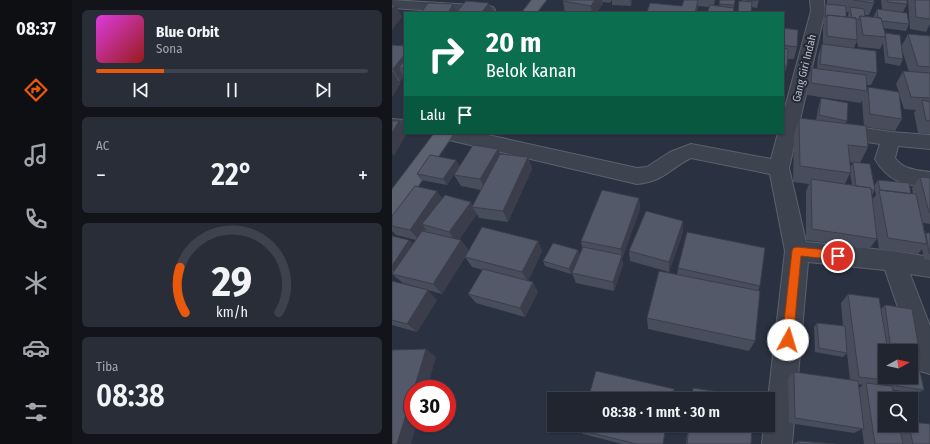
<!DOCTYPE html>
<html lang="id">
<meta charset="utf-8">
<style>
body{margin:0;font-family:"Fira Sans Condensed",sans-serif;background:#282d38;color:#f1f3f6;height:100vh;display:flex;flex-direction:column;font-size:15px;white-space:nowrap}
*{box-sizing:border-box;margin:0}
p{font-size:13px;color:#a2a5ab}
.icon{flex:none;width:22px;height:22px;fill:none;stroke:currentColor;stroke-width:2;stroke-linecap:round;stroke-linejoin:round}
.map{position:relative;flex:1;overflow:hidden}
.side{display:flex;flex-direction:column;gap:10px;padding:10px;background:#12141a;width:320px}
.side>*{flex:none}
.hud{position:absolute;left:12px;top:12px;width:380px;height:122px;border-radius:0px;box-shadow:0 1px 3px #0004,0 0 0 1px #3d424c;background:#0b6e4f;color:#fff;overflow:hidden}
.needle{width:26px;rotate:82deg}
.controls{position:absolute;left:486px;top:344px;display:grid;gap:8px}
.controls a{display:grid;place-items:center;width:40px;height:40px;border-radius:0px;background:#202530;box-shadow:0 1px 3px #0004,0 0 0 1px #3d424c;font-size:20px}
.speed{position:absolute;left:12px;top:380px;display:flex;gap:8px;font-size:20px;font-weight:700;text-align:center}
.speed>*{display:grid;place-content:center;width:52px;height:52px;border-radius:50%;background:#202530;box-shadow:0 1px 3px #0004,0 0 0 1px #3d424c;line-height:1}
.speed .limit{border:6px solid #d22;background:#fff;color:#111}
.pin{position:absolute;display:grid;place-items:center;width:34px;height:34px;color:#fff;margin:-17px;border:2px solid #fff;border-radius:50%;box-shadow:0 1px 4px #0007}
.me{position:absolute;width:44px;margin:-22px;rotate:6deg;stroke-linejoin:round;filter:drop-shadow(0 0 3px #0008)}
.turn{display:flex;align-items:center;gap:14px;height:84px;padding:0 16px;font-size:18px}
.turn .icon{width:52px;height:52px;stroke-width:2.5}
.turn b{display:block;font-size:28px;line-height:34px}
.then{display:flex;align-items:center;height:38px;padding:0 16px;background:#0003;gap:8px;font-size:15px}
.big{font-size:30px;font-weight:600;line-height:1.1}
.side .card{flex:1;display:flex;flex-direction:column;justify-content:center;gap:6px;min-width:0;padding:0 14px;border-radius:6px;background:#282d38}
.side .dial{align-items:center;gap:0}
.dial svg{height:104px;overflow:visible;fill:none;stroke:#3d424c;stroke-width:7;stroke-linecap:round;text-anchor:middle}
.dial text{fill:#f1f3f6;stroke:none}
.song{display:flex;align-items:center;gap:12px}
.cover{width:48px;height:48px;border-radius:6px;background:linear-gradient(135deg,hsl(300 70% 55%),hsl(0 70% 35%))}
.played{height:4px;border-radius:2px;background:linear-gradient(90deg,#ea580c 25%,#3d424c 25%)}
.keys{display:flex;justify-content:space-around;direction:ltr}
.heat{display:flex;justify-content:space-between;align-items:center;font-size:22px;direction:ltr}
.trip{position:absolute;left:155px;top:392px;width:228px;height:40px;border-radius:0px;background:#202530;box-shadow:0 1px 3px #0004,0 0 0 1px #3d424c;font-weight:600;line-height:40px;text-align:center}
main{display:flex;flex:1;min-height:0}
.tab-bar{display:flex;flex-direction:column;width:72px;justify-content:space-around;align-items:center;background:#0d0f13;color:#a2a5ab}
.tab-bar .icon{width:28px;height:28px}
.tab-bar .selected{color:#ea580c}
.tab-bar b{font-size:18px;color:#f1f3f6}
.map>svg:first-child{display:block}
</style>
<main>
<nav class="tab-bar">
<b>08:37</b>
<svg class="icon selected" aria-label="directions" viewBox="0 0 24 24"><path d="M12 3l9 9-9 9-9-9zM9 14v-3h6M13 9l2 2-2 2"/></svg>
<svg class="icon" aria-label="music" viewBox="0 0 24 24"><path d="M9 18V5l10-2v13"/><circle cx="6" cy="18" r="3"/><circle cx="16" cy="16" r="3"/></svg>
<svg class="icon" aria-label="phone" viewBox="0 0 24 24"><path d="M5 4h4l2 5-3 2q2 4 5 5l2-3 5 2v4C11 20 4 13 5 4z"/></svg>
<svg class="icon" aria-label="climate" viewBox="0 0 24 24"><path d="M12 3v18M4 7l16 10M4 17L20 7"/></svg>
<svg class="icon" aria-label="car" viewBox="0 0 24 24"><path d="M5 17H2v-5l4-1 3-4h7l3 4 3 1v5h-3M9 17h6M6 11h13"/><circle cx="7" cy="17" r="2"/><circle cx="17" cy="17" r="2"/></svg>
<svg class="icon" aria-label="filters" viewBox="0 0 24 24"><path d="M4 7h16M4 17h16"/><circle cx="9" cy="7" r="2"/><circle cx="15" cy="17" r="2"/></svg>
</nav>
<section class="side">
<div class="card">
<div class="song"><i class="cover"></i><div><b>Blue Orbit</b><p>Sona</p></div></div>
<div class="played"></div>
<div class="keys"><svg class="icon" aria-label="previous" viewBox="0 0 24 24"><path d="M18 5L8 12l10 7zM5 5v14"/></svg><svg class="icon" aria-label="pause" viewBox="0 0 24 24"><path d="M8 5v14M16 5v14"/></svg><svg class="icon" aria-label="next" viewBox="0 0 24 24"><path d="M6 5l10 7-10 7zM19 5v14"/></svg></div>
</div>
<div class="card"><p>AC</p>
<div class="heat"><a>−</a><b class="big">22°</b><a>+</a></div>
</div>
<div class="card dial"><svg viewBox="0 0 100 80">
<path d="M14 69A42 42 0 1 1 86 69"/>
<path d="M14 69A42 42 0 0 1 10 34" stroke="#ea580c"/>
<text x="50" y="56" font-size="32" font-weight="700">29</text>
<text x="50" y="72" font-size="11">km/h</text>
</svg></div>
<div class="card"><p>Tiba</p><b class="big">08:38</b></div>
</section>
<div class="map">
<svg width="538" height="444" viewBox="0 0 538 444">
<rect width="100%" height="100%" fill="#2a3140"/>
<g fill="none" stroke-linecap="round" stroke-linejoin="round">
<defs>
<path id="street" d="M0,0L96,6L101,7L103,10L101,13H75L0,8Z
M418,0H432L433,11L397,168L414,242L501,251L538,257V277L518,274L538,326V374L528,371L493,270L416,262L400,444H370L372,425H376V399L393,251L378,174L299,158C277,169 273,181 245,184L57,140L50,138L48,133H87L245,168L255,167L278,152L299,144L379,159L386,133H391V115L419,11Z
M0,119L13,120V132L0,131Z
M445,124L499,132L538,135V149L506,146L503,158C512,170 524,170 538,172V188C513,184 497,183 483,159L488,144L438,136L436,131L438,126Z"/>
<path id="primary" d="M140,0H154L144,13H130Z
M43,133H62L8,212L0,215V190Z"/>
</defs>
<!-- street casing -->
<use href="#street" stroke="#5c616d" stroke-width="2"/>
<!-- primary casing -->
<use href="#primary" stroke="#484c59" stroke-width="2"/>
<!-- street -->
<use href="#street" fill="#3e4350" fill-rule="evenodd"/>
<!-- primary -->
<use href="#primary" fill="#5c626f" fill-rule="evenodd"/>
</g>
<!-- wall -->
<path fill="#484d5b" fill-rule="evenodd" d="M171,0H240L239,6L220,5V0L218,3L211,2V4L204,13H173L171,1Z
M292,0H323L322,5L327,6L328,0H343L341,13H315L317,7L306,6L305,13H255V12L290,6Z
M350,0H367L365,8L360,7L350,1Z
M435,0H482V3L477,15H473V17H482V16L485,9L490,10L489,0H515V4L511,12L517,24L514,31L491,28L493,34V33L511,59L508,66L493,63L491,43L488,49L466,47L465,41L462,48L485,73L479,85H474L475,91L476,87L507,92L504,84L511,71L517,72L509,47L516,34L538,36V134L526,133L522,113L524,110L512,109L507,94L510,119L503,131L474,127L476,147L468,163L483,190L480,195V200L484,195L482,186L486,180L521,194L520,188L528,177L538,178V224L531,223L533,234L534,233H538V260L532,259L530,249L526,254L487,249L483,224L485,239L477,249L414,240V191L417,184L401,182L402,135L407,118L424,120L427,104L429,98L455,121L453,124L472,126L470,100L469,103L415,95L416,80L420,68H425L426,56L430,44H431V27L432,24H431L432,10L434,4H435ZM454,12H457L456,14V18L454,17ZM458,162L461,163L458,168ZM458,173L460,185L453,184Z
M516,0H538V24L534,32L518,29Z
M391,28L405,47L402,59H395V66L391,78Z
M0,45L13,46V79L12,77L8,81H7L8,84L0,97Z
M108,154L136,157L140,169L116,222L87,218L85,214L67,240H69L76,250L146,241L150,251L136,281L146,292L133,317L84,303L76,294L91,270L80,267L73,257L50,294L11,283L0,274L1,273L0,272V236L17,240L21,244L24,240L4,235L0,231V216L50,199L81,206L89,190L69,186L62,175L66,168L55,185L29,180L25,174L68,166Z
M247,198L248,209L230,259L231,265L222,291L184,283L180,273L185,262L179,274L153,266L151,261L186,250L188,255L190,247L189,241Z
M291,232L277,272L238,261L237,251Z
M286,268L368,286L366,291L363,341L357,351L256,329L255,318L285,275Z
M0,281L45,300L25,332L0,325Z
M456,294L489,309L493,305L528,355L519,361V351H493V377H519L532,390L525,393L501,390L507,426L510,425H519L538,444H472L470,429L462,433L397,423L396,378L402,372L458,380L455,353L451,357L423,352L422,327L425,323L451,326L449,303ZM498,383L499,386H494ZM466,384L471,385L467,388Z
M296,425H360L359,444H294Z
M187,430L271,444H230L191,434Z
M407,441L444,444H401Z"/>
<!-- shaded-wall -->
<path fill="#3b3e4a" d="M203,0H210L211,4L204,13H200L199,6Z
M238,0H240L239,6Z
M306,0V9L305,13H303Z
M97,3L100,13H89Z
M61,4L65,13H56Z
M4,5L10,17L0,30V9Z
M13,54V68H7L12,77L8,81L1,69Z
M1,71L8,84L0,97V73Z
M7,121L13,130V133H15L2,156L0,153V133Z
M106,149L111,161L94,191L88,179Z
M136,157L140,169L116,222L111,211Z
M64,160L68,166L55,185L51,179Z
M45,191L53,202L30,224L34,230L27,240L18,230Z
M247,198L248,209L230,259L231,265L222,291L221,282L230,255L229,249Z
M79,202L82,207H80L85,214L65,243L57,232Z
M291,221V232L277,272V262Z
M17,240L22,245L4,273L0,270V266Z
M69,240L76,251L50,294L41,284Z
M146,241L150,251L136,282L130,272Z
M186,250L188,255L179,274L177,269Z
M141,282L146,292L133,317L128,308Z
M36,290L45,300L25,332L15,324Z
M34,349L44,357L35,389H22Z
M21,392V423H25L19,444H5Z
M274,425H275L271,444Z"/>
<!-- building -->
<path fill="#54596a" stroke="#3b3e4a" d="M171,0H203L199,6L171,1Z
M292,0H306L303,13H268L255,12L258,3L290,6Z
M328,0H343L342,5L327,4Z
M354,0H367L366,1Z
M461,0H482V3Z
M495,0H515V4L496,2Z
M523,0H538V19L524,17Z
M74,1L97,3L89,13H64Z
M347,1L360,2L359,13H346Z
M36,3L61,4L56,13H29Z
M434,4L454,6V17L435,15L434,17H433Z
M0,5H4L0,9Z
M318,5L342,8L341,13H315Z
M458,7L472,9L473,17L468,16L466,20H464V18H460Z
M485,9L515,13L517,24L490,21L489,18H486Z
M435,15L464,18L465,40L435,36Z
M468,16L489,18L494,37L471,35Z
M391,28L406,30L405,47L391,45Z
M493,33L508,35L511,59L496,57Z
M516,34L538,36V67L526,66Z
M430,44L484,51L485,73L428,64Z
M0,45L13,46V54L1,69H0Z
M391,48L396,49L395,66L391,65Z
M13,59V68H7Z
M420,68L474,75L475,91L419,83Z
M511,71L538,73V98L519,97Z
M476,87L507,92L510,119L478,114Z
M429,98L456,103L455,121L427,115Z
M530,100L538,102V121L534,120Z
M407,118L474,126L476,147L456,145L459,173L408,166Z
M0,121H7L0,133Z
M81,145L106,149L88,179L62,175Z
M108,154L136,157L111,211L80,207Z
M38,155L64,160L51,179L25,174Z
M461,162L478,164L483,190H479V188L464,186Z
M528,177L538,178V212H537Z
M419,179L479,188L485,239L420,229Z
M486,180L517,183L519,194L488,190Z
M23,186L45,191L18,230L0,226V216Z
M210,190L247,198L229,249L189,241Z
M487,190L524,194L535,244L496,238Z
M53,195L79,202L57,232L30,224Z
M254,211L291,221L277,262L237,251Z
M90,227L146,241L130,272L73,257Z
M30,231L69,240L41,284L0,274Z
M295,232L373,248L368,286L286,268Z
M534,233H538V254L537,253Z
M0,236L17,240L0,266Z
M161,243L186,250L177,269L151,261Z
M191,247L230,255L221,282L180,273Z
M91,269L141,282L128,308L76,294Z
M267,271L368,291L363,341L255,318Z
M0,281L36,290L15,324L0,320Z
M456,294L487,298L496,351H493V377H500L501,381L467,377Z
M493,305L520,309L528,355L519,353V351H507L499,350Z
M425,323L453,326L455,353L427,348Z
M34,349L22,389H21V392L5,444H0V350Z
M519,362L526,363L532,390L505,386L504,377H519Z
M204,371L282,389L280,399H196Z
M402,372L466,381L472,429L403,418Z
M474,383L500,386L503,399H493V425H507L511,444H483Z
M301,388L361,397V399H299Z
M519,422L538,424V444H521L517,425H519Z
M188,425H274L271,444H245L187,430Z
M297,425H360L359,444H295Z
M407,441L444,444H407Z"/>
<!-- route -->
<path fill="#ea580c" stroke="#983908" d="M405,247L446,251L449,253L451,256L449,259L446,260L409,256L401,340L399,344L396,345L392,344L390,340L400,251L401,248Z"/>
<g text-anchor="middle" stroke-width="4" stroke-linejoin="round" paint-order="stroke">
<!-- street labels -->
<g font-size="11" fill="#bbbfca" stroke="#232835">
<text transform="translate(412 68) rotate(-76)" y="4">Gang Giri Indah</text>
</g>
</g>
</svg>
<div class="controls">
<a><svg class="needle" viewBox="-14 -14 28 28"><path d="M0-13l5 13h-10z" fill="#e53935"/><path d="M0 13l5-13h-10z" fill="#a2a5ab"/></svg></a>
<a><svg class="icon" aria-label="search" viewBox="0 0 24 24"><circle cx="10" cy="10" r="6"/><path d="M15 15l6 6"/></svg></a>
</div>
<div class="speed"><div class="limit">30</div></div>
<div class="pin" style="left:446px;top:256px;background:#d93025"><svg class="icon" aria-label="arrive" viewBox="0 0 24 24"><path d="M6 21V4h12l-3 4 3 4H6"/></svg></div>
<svg class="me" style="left:396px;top:340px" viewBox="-20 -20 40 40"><circle r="19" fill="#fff"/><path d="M0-13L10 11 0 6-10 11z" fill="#ea580c"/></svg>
<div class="trip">08:38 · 1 mnt · 30 m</div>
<div class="hud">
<div class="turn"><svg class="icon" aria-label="right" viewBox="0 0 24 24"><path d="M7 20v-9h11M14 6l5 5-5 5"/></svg><div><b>20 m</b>Belok kanan</div></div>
<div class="then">Lalu<svg class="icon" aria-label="arrive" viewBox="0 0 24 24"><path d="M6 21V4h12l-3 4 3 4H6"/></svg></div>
</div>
</div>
</main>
